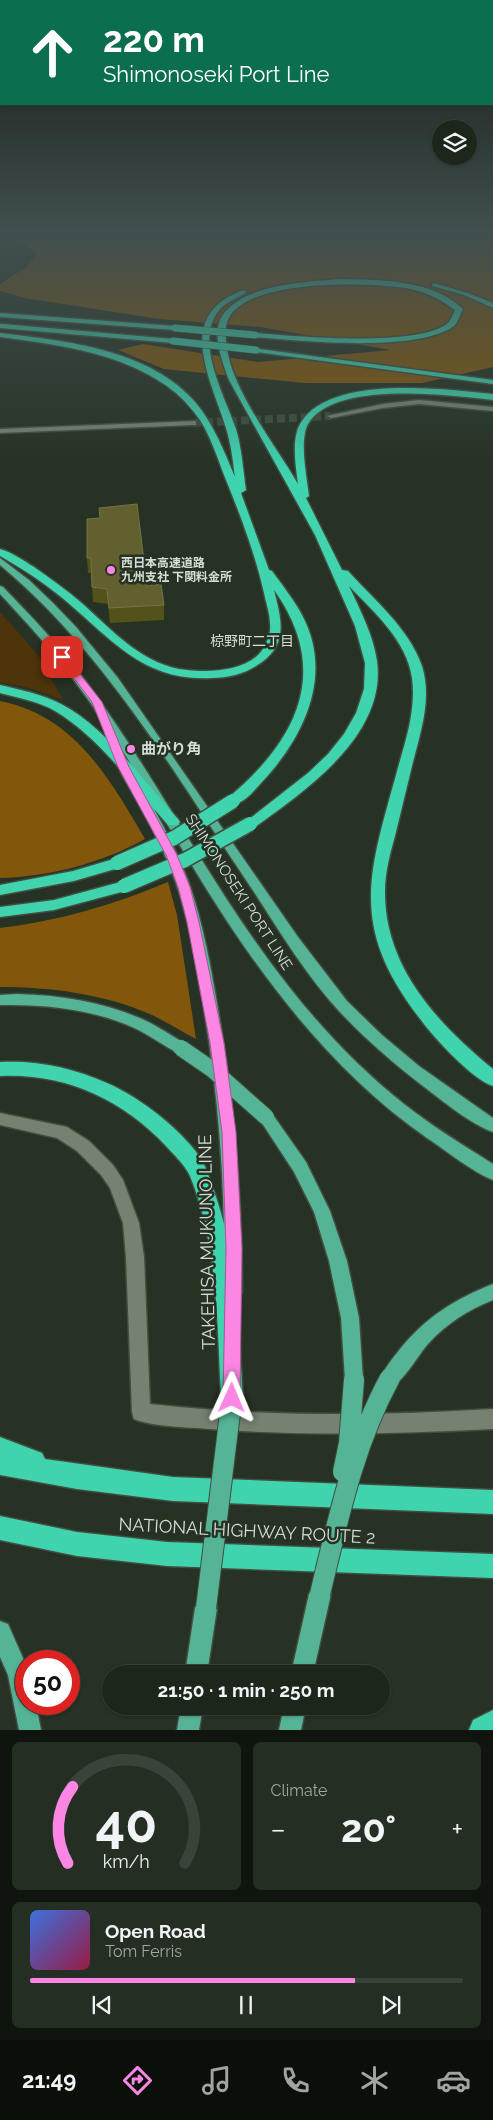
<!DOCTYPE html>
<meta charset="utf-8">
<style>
body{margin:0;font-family:Raleway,"Noto Sans JP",sans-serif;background:#252e23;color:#f1f3f6;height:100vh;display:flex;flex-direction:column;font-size:19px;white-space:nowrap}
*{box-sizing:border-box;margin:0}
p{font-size:16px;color:#a0a5a2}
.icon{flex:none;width:28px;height:28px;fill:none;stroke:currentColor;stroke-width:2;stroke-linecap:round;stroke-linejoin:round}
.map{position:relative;height:1730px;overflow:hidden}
.drawer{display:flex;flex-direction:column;gap:12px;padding:12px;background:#0f150e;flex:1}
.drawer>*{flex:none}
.guide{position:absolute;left:0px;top:0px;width:494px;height:105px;box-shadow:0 1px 4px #0004,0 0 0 1px #3a4339;background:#0b6e4f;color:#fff;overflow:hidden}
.buttons{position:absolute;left:432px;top:120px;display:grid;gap:10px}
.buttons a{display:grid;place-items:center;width:45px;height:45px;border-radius:50%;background:#1c261a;box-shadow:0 1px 4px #0004,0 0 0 1px #3a4339;font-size:25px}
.speed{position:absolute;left:15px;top:1650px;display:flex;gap:10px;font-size:25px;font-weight:700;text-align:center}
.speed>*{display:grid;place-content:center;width:65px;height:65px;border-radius:50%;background:#1c261a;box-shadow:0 1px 4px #0004,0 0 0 1px #3a4339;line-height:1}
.speed .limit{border:8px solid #d22;background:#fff;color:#111}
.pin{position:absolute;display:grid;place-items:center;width:42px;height:42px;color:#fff;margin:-21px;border-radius:10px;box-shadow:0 2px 8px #0006}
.me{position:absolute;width:55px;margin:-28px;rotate:1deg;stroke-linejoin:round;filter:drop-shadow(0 0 4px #0008)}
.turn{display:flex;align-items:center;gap:18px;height:105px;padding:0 20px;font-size:22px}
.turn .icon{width:65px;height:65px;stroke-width:2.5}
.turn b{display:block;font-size:35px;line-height:42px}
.big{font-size:38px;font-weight:700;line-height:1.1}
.drawer .widget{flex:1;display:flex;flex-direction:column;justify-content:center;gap:8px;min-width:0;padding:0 18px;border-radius:8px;background:#252e23}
.drawer .dial{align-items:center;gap:0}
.dial svg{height:130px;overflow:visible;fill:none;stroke:#3a4339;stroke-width:7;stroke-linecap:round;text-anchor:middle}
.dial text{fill:#f1f3f6;stroke:none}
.song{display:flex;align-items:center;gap:15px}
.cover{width:60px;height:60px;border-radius:8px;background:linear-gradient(135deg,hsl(220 70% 55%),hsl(340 70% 35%))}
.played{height:5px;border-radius:2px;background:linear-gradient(90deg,#fc86e3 75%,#3a4339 75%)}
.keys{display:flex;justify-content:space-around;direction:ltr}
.heat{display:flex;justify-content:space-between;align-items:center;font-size:28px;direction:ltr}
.drawer .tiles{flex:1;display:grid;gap:12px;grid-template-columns:1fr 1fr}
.widget:last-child{grid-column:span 2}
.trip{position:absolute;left:102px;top:1665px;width:288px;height:50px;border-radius:25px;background:#1c261a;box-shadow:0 1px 4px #0004,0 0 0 1px #3a4339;font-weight:700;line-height:50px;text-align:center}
.menu{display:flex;height:80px;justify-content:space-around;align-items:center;background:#0b0f0a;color:#a0a5a2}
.menu .icon{width:35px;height:35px}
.menu .active{color:#fc86e3}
.menu b{font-size:22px;color:#f1f3f6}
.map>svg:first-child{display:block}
</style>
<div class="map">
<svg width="493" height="1730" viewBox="0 0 493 1730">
<rect width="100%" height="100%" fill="#263223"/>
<!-- green -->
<path fill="#4e340b" d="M0,612L38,655L63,700L29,688L0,682Z"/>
<!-- forest -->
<path fill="#83570b" d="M0,230H493V367L422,383H305L164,369L118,350L143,344L258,362L391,350L260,327L159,319L25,298L0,291V284L26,267L38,253Z
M0,701C74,715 110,779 145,839C102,863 49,877 0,878Z
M168,882L177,915L196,1039C181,1031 167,1022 152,1015C105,994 51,987 0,987V928C59,921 113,905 168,882Z"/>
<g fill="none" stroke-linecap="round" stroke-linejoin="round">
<!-- minor-tunnel -->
<path stroke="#404c3e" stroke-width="8" stroke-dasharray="8 4" stroke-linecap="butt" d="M193,423L331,416"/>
<defs>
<path id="minor" d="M419,400L493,407V411L419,404L383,408L331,418L327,416L383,404Z
M196,421V425H193L0,433V429Z
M0,1113L67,1127L89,1141L113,1165L123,1180L139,1223L144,1257L150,1404C264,1417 378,1416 493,1409V1429C399,1434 304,1436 210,1429C187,1427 155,1427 134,1419L132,1412L126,1257L123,1223L110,1188L101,1175L77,1151L57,1138L0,1125Z"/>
<path id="major" d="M0,558L29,580L53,603L76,627L118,678L298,937L347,1001L382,1035L419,1066L493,1118V1132C472,1125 441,1100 423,1086C393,1063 364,1038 338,1010C306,975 280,932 254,892C177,778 107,654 0,565Z
M0,586L3,587C32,617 60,646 84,679C157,777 211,887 286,983C320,1027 360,1069 404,1104C432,1126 463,1145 493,1164V1180C472,1172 447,1151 427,1138C335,1074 266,984 207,890C164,821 125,748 76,683C53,651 27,623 0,594Z
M126,768L130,769C153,804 174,844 189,883C203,923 211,967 218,1009C234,1103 242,1197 242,1292L239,1298L233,1300L227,1298L224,1292C226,1193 219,1095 202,997C195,959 189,920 176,883C162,844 141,807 120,771Z
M17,994C60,995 103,1002 142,1019C158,1026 172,1036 186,1044L188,1048L186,1052L181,1054L176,1052C161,1044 148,1034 132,1027C91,1009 44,1004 0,1005V995Z
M266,1111L271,1112L306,1162L330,1211L347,1261L359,1318L363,1380L361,1387L354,1389L347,1387L345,1380L341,1318L329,1261L314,1212L294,1172L258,1117L261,1112Z
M493,1284V1300C468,1310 446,1324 428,1344C418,1355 404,1382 390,1387L383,1385L381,1378C385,1367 393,1358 400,1349C426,1317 455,1299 493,1284Z
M320,1583L327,1587L331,1594L313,1674H291L309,1594L313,1587Z
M206,1597L214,1600L217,1608L207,1674H185L195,1608L198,1600Z
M0,1621L8,1624L26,1665V1704H36L41,1730H19L8,1675L0,1657Z
M181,1706H203L199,1730H177Z
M284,1706H306L301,1730H279Z"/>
<path id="highway" d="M340,279C380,280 432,279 463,309C460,314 458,323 454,326C417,353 301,341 255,337L251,335L255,333C296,336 417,348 448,323C451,320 453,314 455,310C441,300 428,293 411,289C375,282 231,276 226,328C221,378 274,442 298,484C296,467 291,440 300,424C328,374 445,389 493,394V400C449,395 334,380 308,424C299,441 307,478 309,496L306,498L342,570L348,571C373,599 409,628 422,666C432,698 421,731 413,762C407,787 401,811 395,836C390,854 385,872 385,891C384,967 438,1024 493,1069V1086C473,1080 434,1038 421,1020C346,924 370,871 399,764C407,736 416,708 412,678C407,641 374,612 349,586C360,610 373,634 377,661C387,734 307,790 255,827H245L243,824L308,773L328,754L344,734L356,713L364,689L365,663L355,626L315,535L229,380C223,365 211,332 222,316C243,284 306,282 340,279Z
M434,283L468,293L493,303V308L464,295L432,286V284Z
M244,290L246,291V293C240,297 232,300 226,304C188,332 225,396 236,429C242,449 243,470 246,490L241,493L269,570L272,571C285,589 300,607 308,628C330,685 300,742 261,783C253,792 241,807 228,804L226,801L228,798C297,740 332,671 274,590C282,622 289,646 256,666C244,674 227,678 212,678C145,682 113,641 66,601C46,584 23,569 0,556V549C12,552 24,561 34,567C51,579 68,591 84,605C114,632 144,666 187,670C212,673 255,671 266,643C269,637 271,630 270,624C270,614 266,603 264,593C255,553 240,514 224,475C218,459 212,441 203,425C196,413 186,402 176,393C127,353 60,345 0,337V333C66,341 150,349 196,403C214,425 224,451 235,477C233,461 231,444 226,428C211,379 173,314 244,290Z
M0,313L175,326L179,328L175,330L0,317Z
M3,324L173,339L177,341L173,343L0,328V324Z
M253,348L493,380V384L256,352L252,350Z
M0,685C21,690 43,694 63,705C106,728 145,782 178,819L180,822L178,825H168C133,786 100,738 55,711C38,701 18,698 0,693Z
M117,858L122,859L124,863L122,867L74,881L0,895V885L73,871Z
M124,881L129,882L132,886L129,890L54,910L0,917V907L54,900Z
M0,1062C38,1060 73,1068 107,1083C140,1097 185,1132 203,1162C208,1172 211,1183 215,1194C238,1259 238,1329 243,1397L240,1405L232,1408L224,1405L221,1397C217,1323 218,1245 190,1176C185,1165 174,1155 166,1146C122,1099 65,1073 0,1076Z
M0,1437L42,1453L45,1459L173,1477L493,1490V1514L173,1501L77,1489L0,1475Z
M0,1516L77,1532L167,1542L493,1554V1578L167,1566L77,1556L0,1540Z
M493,1710V1730H469L473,1720Z"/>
</defs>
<!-- minor casing -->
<use href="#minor" stroke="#424d40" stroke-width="3"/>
<!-- major casing -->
<use href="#major" stroke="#424d40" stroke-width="3"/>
<!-- highway casing -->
<use href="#highway" stroke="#424d40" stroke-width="3"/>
<!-- minor -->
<use href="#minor" fill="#758272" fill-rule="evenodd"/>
<!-- major -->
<use href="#major" fill="#55b396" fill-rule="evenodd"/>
<!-- highway -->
<use href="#highway" fill="#3fd3ae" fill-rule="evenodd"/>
<defs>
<path id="major-bridge-far1" d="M181,1048L213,1070L266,1117"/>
<path id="major-bridge" d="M343,1472L349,1443L354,1380
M320,1594C338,1520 353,1446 390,1378
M206,1608L232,1397"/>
<path id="highway-bridge-far1" d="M175,328L255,335
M173,341L256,350"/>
<path id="highway-bridge" d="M117,863L174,838L233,801
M124,886L185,860L250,824"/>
</defs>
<!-- major-bridge-far1 casing -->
<use href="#major-bridge-far1" stroke="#424d40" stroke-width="18" stroke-linecap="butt"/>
<!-- major-bridge casing -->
<use href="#major-bridge" stroke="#424d40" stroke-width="22" stroke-linecap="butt"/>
<!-- highway-bridge-far1 casing -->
<use href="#highway-bridge-far1" stroke="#424d40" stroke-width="8" stroke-linecap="butt"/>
<!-- highway-bridge casing -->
<use href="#highway-bridge" stroke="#424d40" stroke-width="17" stroke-linecap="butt"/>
<!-- major-bridge-far1 -->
<use href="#major-bridge-far1" stroke="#55b396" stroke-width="16"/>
<!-- major-bridge -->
<use href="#major-bridge" stroke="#55b396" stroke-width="20"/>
<!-- highway-bridge-far1 -->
<use href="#highway-bridge-far1" stroke="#3fd3ae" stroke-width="7"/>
<!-- highway-bridge -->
<use href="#highway-bridge" stroke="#3fd3ae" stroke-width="14"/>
</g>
<!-- wall -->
<path fill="#53521a" d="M87,519L164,605V620L110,623L108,604L93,602L91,573H88L87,558Z"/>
<!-- building -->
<path fill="#61602e" stroke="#737448" d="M137,504L147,586L161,584L164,605L109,608L107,589L92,587L91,558H87V519L100,518L99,508Z"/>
<!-- sky -->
<linearGradient id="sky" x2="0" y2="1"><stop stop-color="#151c13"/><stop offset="0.49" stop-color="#414f50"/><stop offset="1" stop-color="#414f50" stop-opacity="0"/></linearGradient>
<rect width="493" height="472" fill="url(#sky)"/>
<!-- route -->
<path fill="#fc86e3" stroke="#a45794" d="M62,654L65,655L102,702L129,767L177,855L190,887L199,922L224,1043L236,1132L242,1248L240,1398L238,1404L232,1406L226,1404L223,1398L226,1248L222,1132L210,1043L187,922L178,887L166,855L118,767L92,702L58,657Z"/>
<!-- markers -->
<g fill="#fc86e3" stroke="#263223" stroke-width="2">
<circle cx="111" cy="570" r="5"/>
<circle cx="131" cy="749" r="5"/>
</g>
<g text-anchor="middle" stroke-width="5" stroke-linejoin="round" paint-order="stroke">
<!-- far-poi labels -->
<g font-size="12" font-weight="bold" fill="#d5ddd4" stroke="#263223" text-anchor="start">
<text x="121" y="567">西日本高速道路<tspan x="121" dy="14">九州支社 下関料金所</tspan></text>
</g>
<!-- far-neighbourhood labels -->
<g font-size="14" fill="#d5ddd4" stroke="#263223">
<text x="252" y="646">椋野町二丁目</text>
</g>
<!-- poi labels -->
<g font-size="15" font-weight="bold" fill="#d5ddd4" stroke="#263223" text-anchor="start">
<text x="141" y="754">曲がり角</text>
</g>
<!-- street labels -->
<g font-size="15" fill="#d5ddd4" stroke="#263223">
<text transform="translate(239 892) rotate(57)" y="5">SHIMONOSEKI PORT LINE</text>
</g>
<!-- near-street labels -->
<g font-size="18" fill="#d5ddd4" stroke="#263223">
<text transform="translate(207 1242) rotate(-91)" y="6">TAKEHISA MUKUNO LINE</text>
<text transform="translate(247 1531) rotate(3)" y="6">NATIONAL HIGHWAY ROUTE 2</text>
</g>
</g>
</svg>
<div class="buttons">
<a><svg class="icon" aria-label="layers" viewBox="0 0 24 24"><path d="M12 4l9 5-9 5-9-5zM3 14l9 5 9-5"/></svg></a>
</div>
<div class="speed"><div class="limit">50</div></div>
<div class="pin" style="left:62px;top:657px;background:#d93025"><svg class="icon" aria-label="arrive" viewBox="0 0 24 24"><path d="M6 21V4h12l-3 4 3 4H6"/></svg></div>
<svg class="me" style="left:232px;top:1398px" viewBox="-20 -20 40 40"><path d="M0-17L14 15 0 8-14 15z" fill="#fc86e3" stroke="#fff" stroke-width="4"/></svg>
<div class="trip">21:50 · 1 min · 250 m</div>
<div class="guide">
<div class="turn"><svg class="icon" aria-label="ahead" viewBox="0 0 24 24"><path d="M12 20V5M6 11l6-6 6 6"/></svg><div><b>220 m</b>Shimonoseki Port Line</div></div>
</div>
</div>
<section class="drawer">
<div class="tiles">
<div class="widget dial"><svg viewBox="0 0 100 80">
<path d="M14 69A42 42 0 1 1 86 69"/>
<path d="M14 69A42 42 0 0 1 17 22" stroke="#fc86e3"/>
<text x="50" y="56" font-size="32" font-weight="700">40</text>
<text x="50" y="72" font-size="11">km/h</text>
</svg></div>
<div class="widget"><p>Climate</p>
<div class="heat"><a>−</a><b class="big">20°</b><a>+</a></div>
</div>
<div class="widget">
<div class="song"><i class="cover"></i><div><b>Open Road</b><p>Tom Ferris</p></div></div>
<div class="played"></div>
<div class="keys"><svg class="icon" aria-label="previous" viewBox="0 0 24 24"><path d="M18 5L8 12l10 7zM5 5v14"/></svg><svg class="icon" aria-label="pause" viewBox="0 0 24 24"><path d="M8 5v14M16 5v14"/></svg><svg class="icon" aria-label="next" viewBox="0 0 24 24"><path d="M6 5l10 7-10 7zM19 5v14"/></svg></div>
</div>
</div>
</section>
<nav class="menu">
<b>21:49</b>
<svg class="icon active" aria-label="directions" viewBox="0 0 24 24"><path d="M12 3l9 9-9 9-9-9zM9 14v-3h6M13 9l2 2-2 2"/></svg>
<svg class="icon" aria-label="music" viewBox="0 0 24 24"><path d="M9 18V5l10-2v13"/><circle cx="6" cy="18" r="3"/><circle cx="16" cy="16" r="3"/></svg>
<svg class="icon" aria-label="phone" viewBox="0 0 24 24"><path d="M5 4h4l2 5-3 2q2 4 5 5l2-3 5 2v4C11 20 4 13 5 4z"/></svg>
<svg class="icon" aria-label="climate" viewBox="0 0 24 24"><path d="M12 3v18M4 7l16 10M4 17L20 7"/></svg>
<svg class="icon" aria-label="car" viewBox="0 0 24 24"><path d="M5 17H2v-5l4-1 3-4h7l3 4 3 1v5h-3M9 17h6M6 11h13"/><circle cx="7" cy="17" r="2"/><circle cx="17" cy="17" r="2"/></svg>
</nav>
